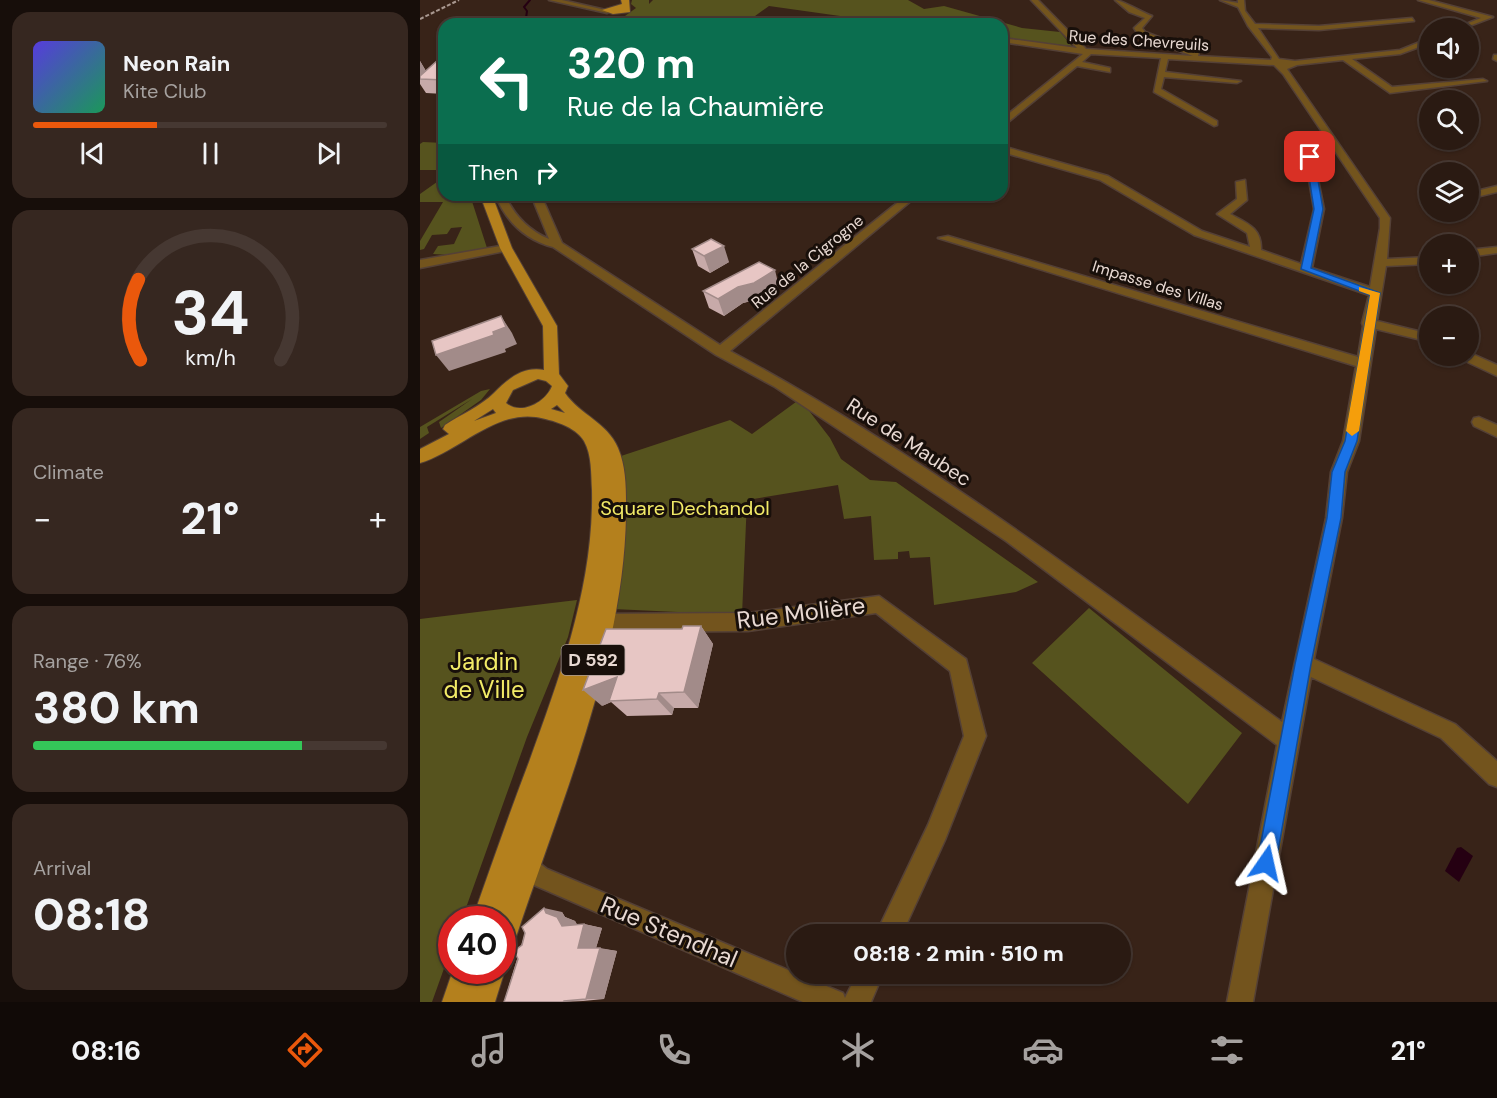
<!DOCTYPE html>
<meta charset="utf-8">
<style>
body{margin:0;font-family:"DM Sans",sans-serif;background:#362720;color:#f1f3f6;height:100vh;display:flex;flex-direction:column;font-size:22px;white-space:nowrap}
*{box-sizing:border-box;margin:0}
p{font-size:20px;color:#a5a19f}
.icon{flex:none;width:33px;height:33px;fill:none;stroke:currentColor;stroke-width:2;stroke-linecap:round;stroke-linejoin:round}
.map{position:relative;flex:1;overflow:hidden}
.side{display:flex;flex-direction:column;gap:12px;padding:12px;background:#170e0a;width:420px}
.side>*{flex:none}
.top-card{position:absolute;left:18px;top:18px;width:570px;height:183px;border-radius:18px;box-shadow:0 2px 4px #0004,0 0 0 2px #463832;background:#0b6e4f;color:#fff;overflow:hidden}
.buttons{position:absolute;left:999px;top:18px;display:grid;gap:12px}
.buttons a{display:grid;place-items:center;width:60px;height:60px;border-radius:50%;background:#2a1a12;box-shadow:0 2px 4px #0004,0 0 0 2px #463832;font-size:30px}
.speed{position:absolute;left:18px;top:906px;display:flex;gap:12px;font-size:30px;font-weight:700;text-align:center}
.speed>*{display:grid;place-content:center;width:78px;height:78px;border-radius:50%;background:#2a1a12;box-shadow:0 2px 4px #0004,0 0 0 2px #463832;line-height:1}
.speed .limit{border:9px solid #d22;background:#fff;color:#111}
.pin{position:absolute;display:grid;place-items:center;width:51px;height:51px;color:#fff;margin:-26px;border-radius:12px;box-shadow:0 3px 9px #0006}
.me{position:absolute;width:66px;margin:-33px;rotate:11deg;stroke-linejoin:round;filter:drop-shadow(0 0 4px #0008)}
.turn{display:flex;align-items:center;gap:21px;height:126px;padding:0 30px;font-size:27px}
.turn .icon{width:78px;height:78px;stroke-width:2.5}
.turn b{display:block;font-size:42px;line-height:51px}
.then{display:flex;align-items:center;height:57px;padding:0 30px;background:#0003;gap:12px;font-size:22px}
.big{font-size:45px;font-weight:800;line-height:1.1}
.side .widget{flex:1;display:flex;flex-direction:column;justify-content:center;gap:9px;min-width:0;padding:0 21px;border-radius:18px;background:#362720}
.side .dial{align-items:center;gap:0}
.dial svg{height:156px;overflow:visible;fill:none;stroke:#463832;stroke-width:7;stroke-linecap:round;text-anchor:middle}
.dial text{fill:#f1f3f6;stroke:none}
.song{display:flex;align-items:center;gap:18px}
.cover{width:72px;height:72px;border-radius:9px;background:linear-gradient(135deg,hsl(250 70% 55%),hsl(150 70% 35%))}
.played{height:6px;border-radius:3px;background:linear-gradient(90deg,#ea580c 35%,#463832 35%)}
.keys{display:flex;justify-content:space-around;direction:ltr}
.heat{display:flex;justify-content:space-between;align-items:center;font-size:33px;direction:ltr}
.charge{height:9px;border-radius:4px;background:linear-gradient(90deg,#34c759 76%,#463832 0)}
.trip{position:absolute;left:366px;top:924px;width:345px;height:60px;border-radius:30px;background:#2a1a12;box-shadow:0 2px 4px #0004,0 0 0 2px #463832;font-weight:800;line-height:60px;text-align:center}
.tab-bar{display:flex;height:96px;justify-content:space-around;align-items:center;background:#110a07;color:#a5a19f}
.tab-bar .icon{width:42px;height:42px}
.tab-bar .selected{color:#ea580c}
.tab-bar b{font-size:27px;color:#f1f3f6}
main{display:flex;flex:1;min-height:0}
.map>svg:first-child{display:block}
</style>
<main>
<section class="side">
<div class="widget">
<div class="song"><i class="cover"></i><div><b>Neon Rain</b><p>Kite Club</p></div></div>
<div class="played"></div>
<div class="keys"><svg class="icon" aria-label="previous" viewBox="0 0 24 24"><path d="M18 5L8 12l10 7zM5 5v14"/></svg><svg class="icon" aria-label="pause" viewBox="0 0 24 24"><path d="M8 5v14M16 5v14"/></svg><svg class="icon" aria-label="next" viewBox="0 0 24 24"><path d="M6 5l10 7-10 7zM19 5v14"/></svg></div>
</div>
<div class="widget dial"><svg viewBox="0 0 100 80">
<path d="M14 69A42 42 0 1 1 86 69"/>
<path d="M14 69A42 42 0 0 1 13 28" stroke="#ea580c"/>
<text x="50" y="56" font-size="32" font-weight="700">34</text>
<text x="50" y="72" font-size="11">km/h</text>
</svg></div>
<div class="widget"><p>Climate</p>
<div class="heat"><a>−</a><b class="big">21°</b><a>+</a></div>
</div>
<div class="widget"><p>Range · 76%</p><b class="big">380 km</b><div class="charge"></div></div>
<div class="widget"><p>Arrival</p><b class="big">08:18</b></div>
</section>
<div class="map">
<svg width="1077" height="1002" viewBox="0 0 1077 1002">
<rect width="100%" height="100%" fill="#382318"/>
<!-- green -->
<path fill="#56531e" d="M212,0H229V4L233,0H488L504,9L524,6L602,28L640,32L652,46L582,39V24H477L349,6L324,24H217L220,18L205,16L216,8L211,4Z
M3,142L24,143V170H0V144Z
M24,177V195H50L67,248L30,255L13,254L18,246L34,244L42,227L31,228L27,234L12,235L4,249L0,250V241L23,202H0V194Z
M70,389L61,400L21,428L19,422L52,399L7,427L9,433L0,439V427L61,391Z
M380,399L410,438L421,459L450,480L476,482L618,582L596,592L514,605L510,557L490,558L489,551L478,552V559L454,560L451,516L424,519L418,485L327,500L322,615L193,609L204,493L201,456L310,420L332,434Z
M157,600L148,637L107,737L42,919L32,920L31,949L12,1002H0V619Z
M669,608L822,733L768,804L612,663Z"/>
<!-- water -->
<path fill="#250012" d="M1041,847L1053,856L1039,882L1025,871L1037,848Z"/>
<g fill="none" stroke-linecap="round" stroke-linejoin="round">
<!-- stream -->
<path stroke="#250012" stroke-width="2" d="M94,24L106,18L107,11L104,7L110,0"/>
<defs>
<path id="minor" d="M129,0H142L190,11L187,13Z
M611,0H618L666,49L773,56L719,36L714,28L725,18L709,12L695,0C702,0 721,12 732,16L722,28L725,32L779,52L778,56L851,60L852,57L828,26L818,7L800,0L818,3V0H824L825,11L835,24L899,26L992,18L994,21L899,30L838,28L859,59L875,61L980,50L1010,38V43L980,54L932,59L972,87L1063,79L1067,81L970,93L923,60L877,65L867,69L970,218L967,259L1010,257V264L966,266L957,321L1010,334V342L956,329L939,441L927,472L922,518L894,659L1035,724L1077,761V787L1069,784L1021,738L891,677L833,1002H807L857,745L586,541L355,387L296,355L133,247C105,240 86,221 75,195H85C94,215 108,230 129,239L111,195H121L142,243L300,345L487,195H498L310,351C506,456 683,592 862,722L906,518L911,472L923,441L936,366L518,238L528,236L938,357L943,326L942,323L949,295L774,235L680,180L582,152V146L688,176L782,231L830,247L827,233L797,214L817,199L816,182L825,180L827,200L810,214C827,223 842,228 841,250L881,264L894,209L885,157L893,155L904,209L892,268L950,287L960,228V218L863,74L854,65L748,59L745,72L821,81L817,83L744,77L741,89L797,121V125L794,126L734,92L741,58L671,54L662,62L690,68V72L657,66L582,127V119L663,54L582,42V38L657,48Z
M998,0H1009L1073,17L1044,28H1036L1061,18Z
M1074,55H1077V61L1073,59Z
M1077,186V192L1048,199V193Z
M86,245L90,246V250L0,268V260Z
M1077,247V253L1048,257V250Z
M1048,352L1077,365V376L1041,359L1040,356H1048Z
M1059,417L1077,425V437L1054,426L1052,422L1054,418Z
M459,596L546,659L566,736L525,840L482,934H456L508,825L544,736L530,671L456,613L328,631L173,632L166,629L164,623L166,617L173,614L328,613Z
M99,855L114,859L127,869L423,993L425,998L437,974H463L451,1002H383L91,875L87,867L91,859Z"/>
<path id="major" d="M201,0H209L210,12L193,14L182,10L202,4Z
M60,195H72L92,248L137,326L139,374L148,386L145,393C160,415 187,422 198,448C207,469 206,493 206,515C204,655 140,805 96,937L92,947L82,950V920H52C71,867 89,814 109,762C141,674 174,584 172,490C171,474 172,455 164,441C155,426 132,420 116,417C74,411 38,452 0,463V449L29,434L23,429L25,425C40,415 61,406 74,393C87,380 102,366 124,370L123,326L80,248ZM118,379L126,381L132,386C126,402 101,416 86,403L93,390ZM137,405L145,413L131,409ZM73,409L76,413L54,421Z
M82,964L85,970L75,1002H22L33,970H82Z"/>
</defs>
<!-- minor casing -->
<use href="#minor" stroke="#544036" stroke-width="3"/>
<!-- major casing -->
<use href="#major" stroke="#544036" stroke-width="2"/>
<!-- minor -->
<use href="#minor" fill="#73541d" fill-rule="evenodd"/>
<!-- major -->
<use href="#major" fill="#b4801d" fill-rule="evenodd"/>
<!-- rail -->
<path stroke="#a8978f" stroke-width="2" stroke-dasharray="4 2" stroke-linecap="butt" d="M0,19L39,0"/>
</g>
<!-- wall -->
<path fill="#c7aaa9" d="M24,60V94L6,93L0,84V61L6,71Z
M272,249L309,262L290,273L278,266Z
M359,287L339,299L323,303L304,316L289,308L283,291Z
M281,626L293,644L278,708H254L252,715L207,716L191,702L182,706Z
M142,912L145,917L155,921L157,925L164,924L182,928L176,948L197,951L184,999L163,1001L84,1002L105,933Z"/>
<!-- shaded-wall -->
<path fill="#a28b89" d="M0,61L7,73L0,77Z
M304,246L309,262L290,273L284,256Z
M355,270L359,287L339,299L323,303L304,316L298,299L318,287Z
M81,316L92,333L97,344L85,349L86,352L29,371L16,355L73,332Z
M281,626L293,644L278,708L264,692Z
M197,677L189,701L191,702L182,706L163,690Z
M239,693L254,708L252,715L237,699Z
M124,908L142,912L145,917L155,921L160,929L142,926L126,913Z
M164,924L182,928L175,951L158,948Z
M180,948L197,951L184,999H166Z
M144,1001H163L143,1002Z"/>
<!-- building -->
<path fill="#e7c6c4" stroke="#a28b89" stroke-width="1.5" d="M18,60H24V80L0,79V76Z
M291,239L304,246L284,256L272,249Z
M339,262L355,270L334,283L318,287L298,299L283,291Z
M81,316L86,327L73,332L74,335L16,355L12,341Z
M263,626H281L264,692L239,693L237,699L189,701L197,677L163,690L186,629H262Z
M124,908L126,913L137,917L142,926L164,924L158,948H180L166,999L144,1001L143,1002H84L98,959L94,951L102,945L105,933L102,927Z"/>
<!-- route -->
<path fill="#1a73e8" stroke="#114b97" stroke-width="1.5" d="M890,155L894,157L903,209L891,268L960,293L937,441L925,472L921,518L891,664L856,863L853,870L846,873L840,870L837,863L875,664L907,518L912,472L925,441L950,295L881,269L894,209L886,157Z"/>
<!-- slow -->
<path fill="#f59e0b" d="M939,287L960,293L939,431L932,436L926,431L950,295L939,291Z"/>
<g text-anchor="middle" stroke-width="6" stroke-linejoin="round" paint-order="stroke">
<!-- far-street labels -->
<g font-size="16" fill="#e8d9d2" stroke="#180f0a">
<text transform="translate(719 40) rotate(4)" y="6">Rue des Chevreuils</text>
<text transform="translate(387 261) rotate(-39)" y="6">Rue de la Cigrogne</text>
<text transform="translate(738 285) rotate(17)" y="6">Impasse des Villas</text>
</g>
<!-- shield labels -->
<rect fill="#180f0a" stroke="#aa9c96" stroke-width="1.5" x="141.5" y="645" width="63" height="30" rx="4.5"/>
<g font-size="18" font-weight="bold" fill="#e8d9d2">
<text x="173" y="666">D 592</text>
</g>
<!-- street labels -->
<g font-size="20" fill="#e8d9d2" stroke="#180f0a">
<text transform="translate(489 442) rotate(33)" y="7">Rue de Maubec</text>
</g>
<!-- park labels -->
<g font-size="20" fill="#f2ea67" stroke="#180f0a">
<text x="265" y="515">Square Dechandol</text>
</g>
<!-- near-street labels -->
<g font-size="24" fill="#e8d9d2" stroke="#180f0a">
<text transform="translate(381 613) rotate(-7)" y="8">Rue Molière</text>
<text transform="translate(249 932) rotate(23)" y="8">Rue Stendhal</text>
</g>
<!-- near-park labels -->
<g font-size="24" fill="#f2ea67" stroke="#180f0a">
<text x="64" y="670">Jardin<tspan x="64" dy="28">de Ville</tspan></text>
</g>
</g>
</svg>
<div class="buttons">
<a><svg class="icon" aria-label="sound" viewBox="0 0 24 24"><path d="M4 9h4l5-4v14l-5-4H4zM17 9q2 3 0 6"/></svg></a>
<a><svg class="icon" aria-label="search" viewBox="0 0 24 24"><circle cx="10" cy="10" r="6"/><path d="M15 15l6 6"/></svg></a>
<a><svg class="icon" aria-label="layers" viewBox="0 0 24 24"><path d="M12 4l9 5-9 5-9-5zM3 14l9 5 9-5"/></svg></a>
<a>+</a>
<a>−</a>
</div>
<div class="speed"><div class="limit">40</div></div>
<div class="pin" style="left:890px;top:157px;background:#d93025"><svg class="icon" aria-label="arrive" viewBox="0 0 24 24"><path d="M6 21V4h12l-3 4 3 4H6"/></svg></div>
<svg class="me" style="left:846px;top:863px" viewBox="-20 -20 40 40"><path d="M0-17L14 15 0 8-14 15z" fill="#1a73e8" stroke="#fff" stroke-width="4"/></svg>
<div class="trip">08:18 · 2 min · 510 m</div>
<div class="top-card">
<div class="turn"><svg class="icon" aria-label="left" viewBox="0 0 24 24"><path d="M17 20v-9H6M10 6l-5 5 5 5"/></svg><div><b>320 m</b>Rue de la Chaumière</div></div>
<div class="then">Then<svg class="icon" aria-label="right" viewBox="0 0 24 24"><path d="M7 20v-9h11M14 6l5 5-5 5"/></svg></div>
</div>
</div>
</main>
<nav class="tab-bar">
<b>08:16</b>
<svg class="icon selected" aria-label="directions" viewBox="0 0 24 24"><path d="M12 3l9 9-9 9-9-9zM9 14v-3h6M13 9l2 2-2 2"/></svg>
<svg class="icon" aria-label="music" viewBox="0 0 24 24"><path d="M9 18V5l10-2v13"/><circle cx="6" cy="18" r="3"/><circle cx="16" cy="16" r="3"/></svg>
<svg class="icon" aria-label="phone" viewBox="0 0 24 24"><path d="M5 4h4l2 5-3 2q2 4 5 5l2-3 5 2v4C11 20 4 13 5 4z"/></svg>
<svg class="icon" aria-label="climate" viewBox="0 0 24 24"><path d="M12 3v18M4 7l16 10M4 17L20 7"/></svg>
<svg class="icon" aria-label="car" viewBox="0 0 24 24"><path d="M5 17H2v-5l4-1 3-4h7l3 4 3 1v5h-3M9 17h6M6 11h13"/><circle cx="7" cy="17" r="2"/><circle cx="17" cy="17" r="2"/></svg>
<svg class="icon" aria-label="filters" viewBox="0 0 24 24"><path d="M4 7h16M4 17h16"/><circle cx="9" cy="7" r="2"/><circle cx="15" cy="17" r="2"/></svg>
<b>21°</b>
</nav>
